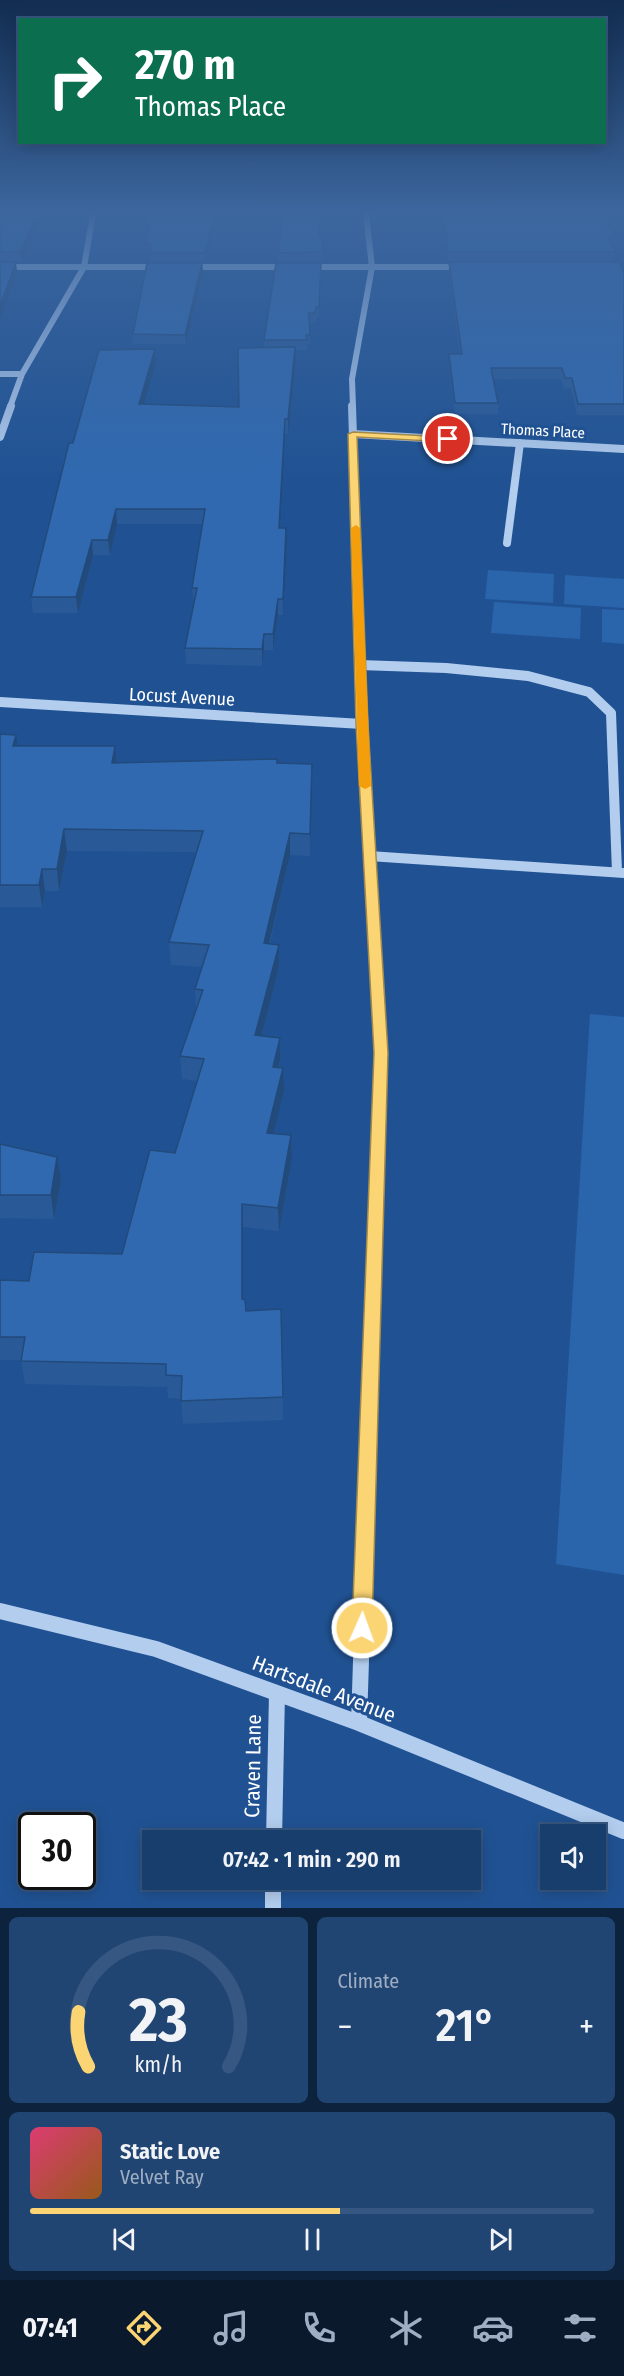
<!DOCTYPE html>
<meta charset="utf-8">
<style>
body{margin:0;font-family:"Fira Sans Condensed",sans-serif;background:#214573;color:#f1f3f6;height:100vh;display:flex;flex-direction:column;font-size:22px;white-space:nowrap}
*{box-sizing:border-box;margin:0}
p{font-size:20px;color:#9faec2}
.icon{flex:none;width:33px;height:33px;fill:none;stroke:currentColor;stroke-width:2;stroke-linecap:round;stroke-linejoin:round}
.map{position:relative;height:1908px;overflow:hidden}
.side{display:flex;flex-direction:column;gap:9px;padding:9px;background:#0d223c;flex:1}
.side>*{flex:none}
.hud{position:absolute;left:18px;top:18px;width:588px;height:126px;border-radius:0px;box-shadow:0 3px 15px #0003,0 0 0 2px #365781;background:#0b6e4f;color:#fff;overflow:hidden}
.buttons{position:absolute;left:540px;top:1824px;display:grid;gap:12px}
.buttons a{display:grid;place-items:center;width:66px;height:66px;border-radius:0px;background:#183e6e;box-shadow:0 3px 15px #0003,0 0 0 2px #365781;font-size:30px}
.speed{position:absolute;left:18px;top:1812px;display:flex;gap:12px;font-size:30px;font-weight:700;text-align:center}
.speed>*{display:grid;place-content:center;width:78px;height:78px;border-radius:50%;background:#183e6e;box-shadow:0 3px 15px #0003,0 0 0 2px #365781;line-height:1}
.speed .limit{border:3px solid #111;border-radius:9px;background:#fff;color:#111}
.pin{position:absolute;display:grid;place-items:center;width:51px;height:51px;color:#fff;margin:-26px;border:3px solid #fff;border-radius:50%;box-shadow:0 2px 6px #0007}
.me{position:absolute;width:66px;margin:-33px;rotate:2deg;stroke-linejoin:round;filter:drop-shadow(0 0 4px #0008)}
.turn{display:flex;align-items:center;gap:21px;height:126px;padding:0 18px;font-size:27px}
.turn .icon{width:78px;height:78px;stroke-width:2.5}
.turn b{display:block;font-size:42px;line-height:51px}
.big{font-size:45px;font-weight:600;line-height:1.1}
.side .card{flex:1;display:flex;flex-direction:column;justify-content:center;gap:9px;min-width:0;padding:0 21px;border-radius:9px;background:#214573}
.side .dial{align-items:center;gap:0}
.dial svg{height:156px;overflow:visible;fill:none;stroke:#365781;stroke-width:7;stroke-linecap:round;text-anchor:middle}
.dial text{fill:#f1f3f6;stroke:none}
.song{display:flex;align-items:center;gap:18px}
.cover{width:72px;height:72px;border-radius:9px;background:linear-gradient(135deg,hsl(340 70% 55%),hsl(30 70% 35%))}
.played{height:6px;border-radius:3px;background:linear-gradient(90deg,#fbd473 55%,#365781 55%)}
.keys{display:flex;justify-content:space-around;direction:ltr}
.heat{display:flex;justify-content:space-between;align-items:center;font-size:33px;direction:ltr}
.side .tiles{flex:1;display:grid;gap:9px;grid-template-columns:1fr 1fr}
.card:last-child{grid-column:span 2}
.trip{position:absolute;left:142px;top:1830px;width:339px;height:60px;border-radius:0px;background:#183e6e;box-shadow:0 3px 15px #0003,0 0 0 2px #365781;font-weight:600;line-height:60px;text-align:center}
.dock{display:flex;height:96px;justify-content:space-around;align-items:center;background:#0a192c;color:#9faec2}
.dock .icon{width:42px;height:42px}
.dock .selected{color:#fbd473}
.dock b{font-size:27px;color:#f1f3f6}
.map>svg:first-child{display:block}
</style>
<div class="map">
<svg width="624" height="1908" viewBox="0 0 624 1908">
<rect width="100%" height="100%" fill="#205293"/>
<!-- green -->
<path fill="#2a64ab" d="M488,570L554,574L553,603L485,599Z
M565,575L624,579V608L564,604Z
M494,602L581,608L580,639L491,633Z
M602,609L624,610V644L602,642Z
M590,1014L624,1017V1575L556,1564Z"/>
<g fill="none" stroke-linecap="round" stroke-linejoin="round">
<!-- minor-far4 -->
<path stroke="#b2cdee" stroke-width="6" d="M0,267H159
M189,267H288
M309,267H462
M0,374H22
M10,407L22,374L84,267L93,214
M353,407L352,379L372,267L366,214"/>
<!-- minor-far3 -->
<path stroke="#b2cdee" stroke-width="8" d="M352,406L360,655
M353,434L624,449
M0,437L11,406
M507,543L520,443"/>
<!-- minor-far2 -->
<path stroke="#b2cdee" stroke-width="10" d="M360,654L376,974
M360,665L446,668L528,676L589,692L611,713L617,872
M0,702L362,724
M369,856L624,873"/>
<!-- minor-far1 -->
<path stroke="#b2cdee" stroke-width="12" d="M370,1383L381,1053L376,972"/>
<!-- minor -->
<path stroke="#b2cdee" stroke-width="16" d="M0,1611L156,1649L359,1723L624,1831
M359,1723L370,1381
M274,1840L277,1693
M273,1880V1908"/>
</g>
<!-- wall -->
<path fill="#295a97" d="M0,214H43L22,262H0Z
M217,214L205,261L150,262V252H147L146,244Z
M437,214H604L614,237L613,246L615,252L614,261H448L443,218H438Z
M319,237H323L322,261H278V253Z
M449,262L624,275V415H577L571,388L564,389L561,379H493L498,403V414H455L449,364V354H460L449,272Z
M202,263L203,272L186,344H133V334Z
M321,263L319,317H316L315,322H310V344H307V350H295L296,360L288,434H285L280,528H286L287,543L283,615H278L273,650H264L262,666L186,664L185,648L194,604L192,588L202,524H117L110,555H93L78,613H33L31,597L73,443L155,349L156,362L144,404L239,407L264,347V340Z
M0,734L17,746L117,763H277L312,785L310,856L290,855L270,944L279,967L262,1036L280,1060L279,1067L284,1091L273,1134L291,1135L292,1158L279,1231L243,1227V1299L246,1311L281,1309L283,1420L183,1424L181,1399L168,1398L167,1387L25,1384L21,1360H0V1280L29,1281L122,1254L175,1153L197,1081L182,1079L180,1056L196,1010L195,989L202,967L171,965L169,942L197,852L67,851L59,891H45L42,907H0Z
M0,1144L61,1180L54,1219L0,1218Z"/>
<!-- shaded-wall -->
<path fill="#224a7b" d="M38,214H43L22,262L20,252Z
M214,214H217L205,261V253Z
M16,262L17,272L0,320V306Z
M202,263L203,272L186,344L185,335Z
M295,347L296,360L288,434V419Z
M155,349L156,362L140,418L139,404Z
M285,419V434L279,543V528Z
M116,509L117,524L110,555L108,540Z
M286,528L287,543L283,615V599Z
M92,540L93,555L78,613L76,597Z
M278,599V615L273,650V634Z
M264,634V650L262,666V649Z
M16,735L19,756L13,746Z
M115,746L117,767L112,763Z
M312,764V785L310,856V834Z
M64,829L67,851L59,891L57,869Z
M290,833V855L264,965V943Z
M42,869L45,891L42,907L39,885Z
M279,945V967L256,1058L255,1035Z
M280,1038V1060L273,1090V1067Z
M283,1068L284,1091L268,1156L267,1133Z
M291,1135L292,1158L279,1231L278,1208Z
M57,1157L61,1180L54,1219L51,1195Z
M242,1204L243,1227V1322L242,1299Z"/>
<!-- building -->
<path fill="#3069b0" stroke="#224a7b" stroke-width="1.5" d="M0,214H38L20,252H0Z
M150,214H214L205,253H150L151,244H146Z
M284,214H321L318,237H323L322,252L278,253Z
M444,214H604L614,237H609L615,252H448Z
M0,262H16L0,306Z
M449,262H620L624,275V404H578L572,378H565L562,368H491L498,403H455L449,354H462Z
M147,263H202L185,335L133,334Z
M276,263H321L319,307H316L315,313H309L310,335H306L307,340H264Z
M295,347L288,419H285L279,528H286L283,599H278L273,634H264L262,649L185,648L197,588H192L205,509H116L108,540H92L76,597H31L69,443H73L99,350L155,349L139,404L239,407L238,348Z
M0,734L16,735L13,746H115L112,763L277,759V763L312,764L310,834L290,833L264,943L279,945L255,1035L280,1038L273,1067L283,1068L267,1133L291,1135L278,1208L242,1204V1299L245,1300L246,1311L281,1309L283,1397L181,1401L182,1376L166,1375V1364L21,1361L25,1337H0V1280L29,1281L34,1252L122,1254L150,1150L175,1153L204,1059L180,1056L203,990L195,989L209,945L169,942L203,831L64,829L57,869H42L39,885H0Z
M0,1144L57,1157L51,1195H0Z"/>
<!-- sky -->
<linearGradient id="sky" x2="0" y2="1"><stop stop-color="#122d51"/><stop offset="0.44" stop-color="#3c669e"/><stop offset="1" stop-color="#3c669e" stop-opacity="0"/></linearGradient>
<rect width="624" height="481" fill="url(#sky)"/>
<!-- route -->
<path fill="#fbd473" stroke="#a38a4b" stroke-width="1.5" d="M353,432L448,437L453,439L448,442L357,437L368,724L388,1053L372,1628L370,1634L362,1637L355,1634L352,1628L374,1053L356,724L348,434Z"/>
<!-- slow -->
<path fill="#f59e0b" d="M356,525L360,528L371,786L365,789L359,786L351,528Z"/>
<g text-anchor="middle" stroke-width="6" stroke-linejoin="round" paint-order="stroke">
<!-- far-street labels -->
<g font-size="15" fill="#fff" stroke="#205293">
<text transform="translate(543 431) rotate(3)" y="5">Thomas Place</text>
</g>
<!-- street labels -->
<g font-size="18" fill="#fff" stroke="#205293">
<text transform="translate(182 697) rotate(3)" y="6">Locust Avenue</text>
</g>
<!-- near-street labels -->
<g font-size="21" fill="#fff" stroke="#205293">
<text transform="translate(324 1689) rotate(21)" y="7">Hartsdale Avenue</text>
<text transform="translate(253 1766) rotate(-89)" y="7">Craven Lane</text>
</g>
</g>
</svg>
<div class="buttons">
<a><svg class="icon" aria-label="sound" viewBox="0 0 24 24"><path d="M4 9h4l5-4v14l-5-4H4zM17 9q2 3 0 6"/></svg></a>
</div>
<div class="speed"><div class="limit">30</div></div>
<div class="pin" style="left:448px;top:439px;background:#d93025"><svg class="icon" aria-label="arrive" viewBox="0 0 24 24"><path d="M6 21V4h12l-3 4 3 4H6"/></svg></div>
<svg class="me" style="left:362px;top:1628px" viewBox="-20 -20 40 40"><circle r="17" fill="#fbd473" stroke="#fff" stroke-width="3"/><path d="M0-11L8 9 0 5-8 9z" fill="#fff"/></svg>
<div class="trip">07:42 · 1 min · 290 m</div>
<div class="hud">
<div class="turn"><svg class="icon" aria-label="right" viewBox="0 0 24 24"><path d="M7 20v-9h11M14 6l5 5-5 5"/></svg><div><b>270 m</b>Thomas Place</div></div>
</div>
</div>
<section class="side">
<div class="tiles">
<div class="card dial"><svg viewBox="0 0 100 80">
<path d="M14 69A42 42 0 1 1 86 69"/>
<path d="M14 69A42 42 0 0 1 9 41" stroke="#fbd473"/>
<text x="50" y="56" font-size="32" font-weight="700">23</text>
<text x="50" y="72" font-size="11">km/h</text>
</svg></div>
<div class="card"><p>Climate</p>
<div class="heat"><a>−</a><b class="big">21°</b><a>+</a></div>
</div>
<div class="card">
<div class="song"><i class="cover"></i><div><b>Static Love</b><p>Velvet Ray</p></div></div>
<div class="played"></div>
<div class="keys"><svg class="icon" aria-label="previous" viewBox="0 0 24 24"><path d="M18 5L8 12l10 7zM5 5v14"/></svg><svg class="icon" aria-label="pause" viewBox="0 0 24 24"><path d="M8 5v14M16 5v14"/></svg><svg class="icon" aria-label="next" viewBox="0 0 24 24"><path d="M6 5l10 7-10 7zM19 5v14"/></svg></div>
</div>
</div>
</section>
<nav class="dock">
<b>07:41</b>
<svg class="icon selected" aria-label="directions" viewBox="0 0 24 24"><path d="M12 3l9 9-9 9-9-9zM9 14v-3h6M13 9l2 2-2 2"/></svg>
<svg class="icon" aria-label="music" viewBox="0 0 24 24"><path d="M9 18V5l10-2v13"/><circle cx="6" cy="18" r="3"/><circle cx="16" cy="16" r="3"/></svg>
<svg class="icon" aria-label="phone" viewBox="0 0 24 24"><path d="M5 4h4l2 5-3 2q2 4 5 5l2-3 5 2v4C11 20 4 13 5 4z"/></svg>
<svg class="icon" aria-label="climate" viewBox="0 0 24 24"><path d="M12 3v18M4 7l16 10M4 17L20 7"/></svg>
<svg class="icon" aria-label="car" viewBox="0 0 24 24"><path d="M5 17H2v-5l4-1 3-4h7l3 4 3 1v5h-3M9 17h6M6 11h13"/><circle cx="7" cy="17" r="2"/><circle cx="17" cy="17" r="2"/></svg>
<svg class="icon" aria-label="filters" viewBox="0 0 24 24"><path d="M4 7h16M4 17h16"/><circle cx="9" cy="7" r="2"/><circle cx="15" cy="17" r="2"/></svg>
</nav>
